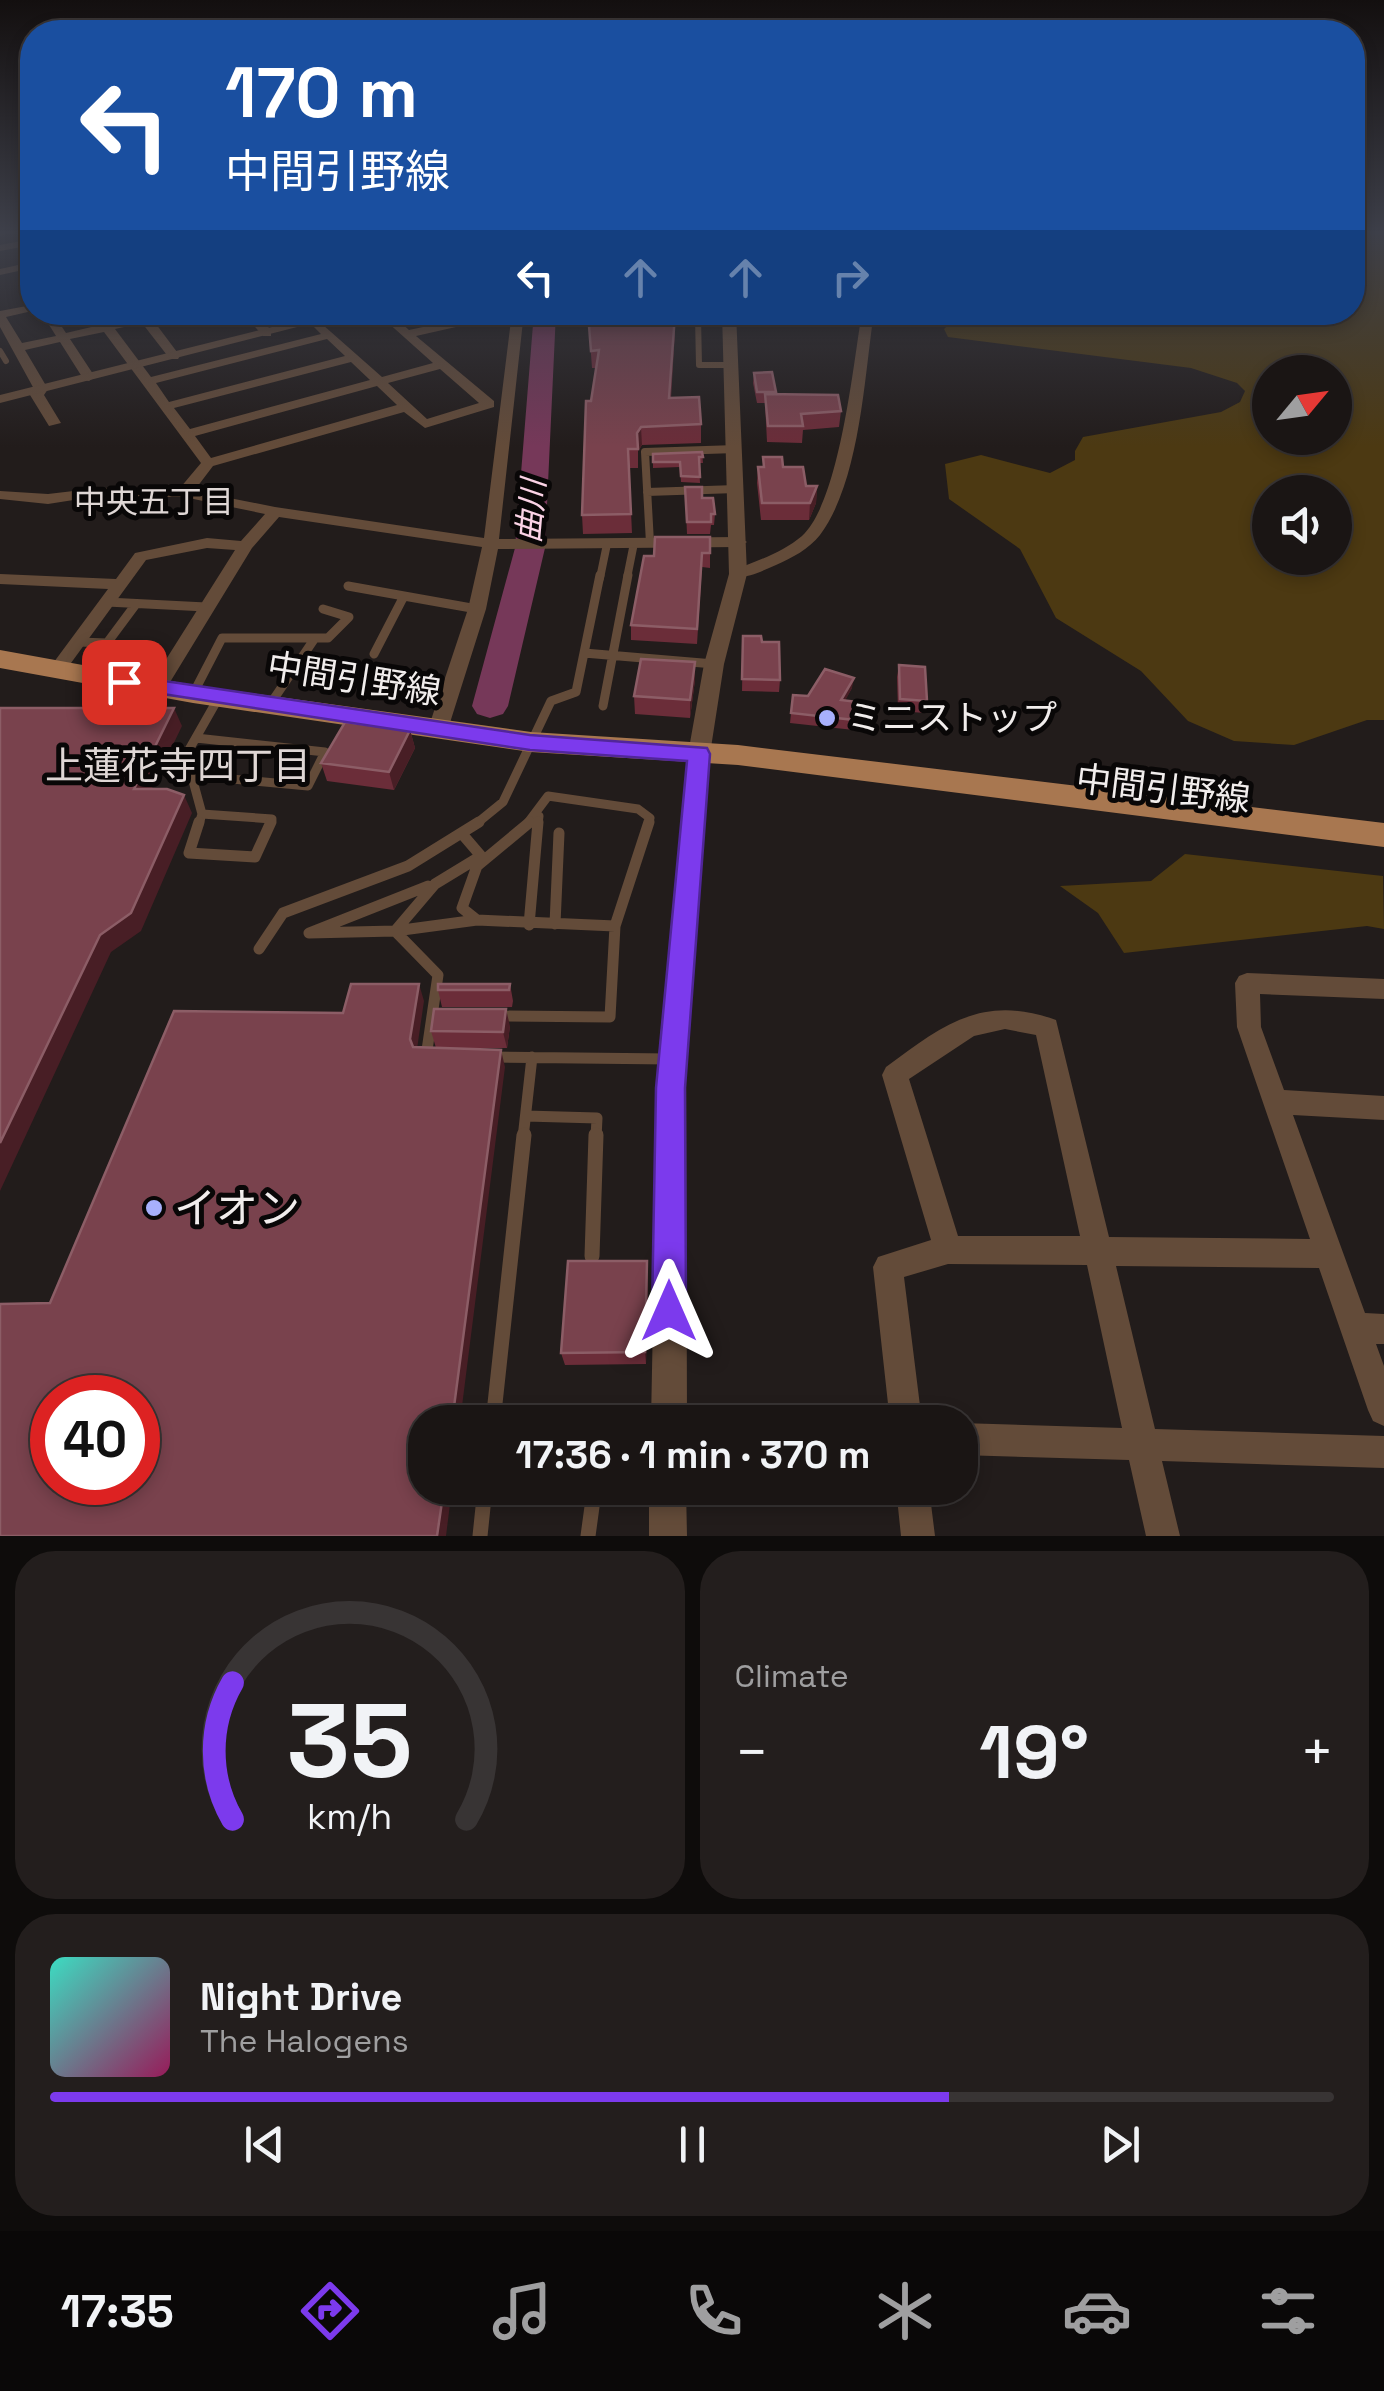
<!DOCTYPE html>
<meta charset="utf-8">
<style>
body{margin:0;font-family:"Space Grotesk","Noto Sans JP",sans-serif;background:#231e1d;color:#f1f3f6;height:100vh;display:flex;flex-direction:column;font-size:38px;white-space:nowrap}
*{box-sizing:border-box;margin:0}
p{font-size:32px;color:#9f9fa0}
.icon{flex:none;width:55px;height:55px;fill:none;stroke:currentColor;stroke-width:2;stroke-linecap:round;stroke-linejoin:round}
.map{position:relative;height:1536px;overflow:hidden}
.side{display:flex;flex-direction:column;gap:15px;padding:15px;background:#0e0c0b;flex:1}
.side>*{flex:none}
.banner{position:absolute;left:20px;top:20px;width:1345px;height:305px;border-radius:40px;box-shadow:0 5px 15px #0003,0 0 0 2px #383434;background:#1a4fa0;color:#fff;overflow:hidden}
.needle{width:65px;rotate:61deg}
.buttons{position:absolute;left:1252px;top:355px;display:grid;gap:20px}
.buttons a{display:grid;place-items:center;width:100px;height:100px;border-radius:50%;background:#1a1514;box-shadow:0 5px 15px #0003,0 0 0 2px #383434;font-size:50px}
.speed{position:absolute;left:30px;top:1375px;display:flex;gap:20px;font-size:50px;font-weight:700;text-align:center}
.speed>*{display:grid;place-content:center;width:130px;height:130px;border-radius:50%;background:#1a1514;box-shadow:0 5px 15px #0003,0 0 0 2px #383434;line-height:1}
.speed .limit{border:15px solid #d22;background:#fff;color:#111}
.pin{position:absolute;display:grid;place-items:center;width:85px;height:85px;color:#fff;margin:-42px;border-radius:20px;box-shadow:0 5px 15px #0006}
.me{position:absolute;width:110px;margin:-55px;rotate:0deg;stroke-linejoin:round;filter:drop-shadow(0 0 8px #0008)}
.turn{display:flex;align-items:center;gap:35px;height:210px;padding:0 40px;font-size:45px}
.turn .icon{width:130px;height:130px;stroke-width:2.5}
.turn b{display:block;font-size:70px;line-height:85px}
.lanes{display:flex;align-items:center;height:95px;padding:0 40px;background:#0003;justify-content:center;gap:50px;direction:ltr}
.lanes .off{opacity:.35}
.big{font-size:75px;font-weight:600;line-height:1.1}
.side .widget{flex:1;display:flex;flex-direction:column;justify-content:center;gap:15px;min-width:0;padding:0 35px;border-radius:40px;background:#231e1d}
.side .dial{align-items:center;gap:0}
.dial svg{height:260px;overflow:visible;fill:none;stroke:#383434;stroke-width:7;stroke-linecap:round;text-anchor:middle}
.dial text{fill:#f1f3f6;stroke:none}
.song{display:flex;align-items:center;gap:30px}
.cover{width:120px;height:120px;border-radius:15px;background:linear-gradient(135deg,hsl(170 70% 55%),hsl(330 70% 35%))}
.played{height:10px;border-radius:5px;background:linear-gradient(90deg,#7c3aed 70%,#383434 70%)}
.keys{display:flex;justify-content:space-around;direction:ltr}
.heat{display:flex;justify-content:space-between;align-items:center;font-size:55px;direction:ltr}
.side .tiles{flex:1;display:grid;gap:15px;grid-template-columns:1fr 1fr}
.widget:last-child{grid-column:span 2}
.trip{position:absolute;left:408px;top:1405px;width:570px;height:100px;border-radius:40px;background:#1a1514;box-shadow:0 5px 15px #0003,0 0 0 2px #383434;font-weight:600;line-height:100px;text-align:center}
.dock{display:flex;height:160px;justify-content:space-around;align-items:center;background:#0a0808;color:#9f9fa0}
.dock .icon{width:70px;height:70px}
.dock .selected{color:#7c3aed}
.dock b{font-size:45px;color:#f1f3f6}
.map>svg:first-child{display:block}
</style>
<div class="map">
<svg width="1384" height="1536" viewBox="0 0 1384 1536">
<rect width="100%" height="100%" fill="#221c1b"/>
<!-- green -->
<path fill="#4c3912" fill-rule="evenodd" d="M1353,232H1384V720H1367L1294,745L1234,741L1188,721L1141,671L1056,618L1020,549L949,499L945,464L981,455L1050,473L1075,460V451L1083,437L1221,412L1240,402L1245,391L1237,383L1191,368L948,337L944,329L962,312H1352ZM1270,372H1335V438H1270ZM1270,492H1335V558H1270Z
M1185,854L1383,876L1384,929L1367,926L1124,953L1098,913L1060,886L1151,881Z"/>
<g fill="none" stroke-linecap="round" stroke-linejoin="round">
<!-- river -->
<path fill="#763859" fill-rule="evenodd" d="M534,312H556L545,548L508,706L503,714L490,718L477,714L472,706L515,548Z"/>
<!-- service-far4 -->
<path stroke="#634b39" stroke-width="6" d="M663,317H698L699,365H733
M0,351L6,361"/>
<!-- service-far3 -->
<path stroke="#634b39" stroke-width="8" d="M647,492L736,489
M650,543L645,452L736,449
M600,578L607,544
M627,578L634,543"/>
<!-- service-far2 -->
<path stroke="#634b39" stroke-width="9" d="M348,586L477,609
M107,602L206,607
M79,642L107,643L136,604
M584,653L714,664
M374,654L404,596
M193,694L222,638H328L349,617L323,609
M271,703L315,638
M603,706L628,575
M190,775L308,786L325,752L196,738
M202,814L272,819L270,824
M202,814L186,755L219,697
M199,824L202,814
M476,824L503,802L551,701L576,692L600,575
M527,824L548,796L638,809L650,818L648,824
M538,824L539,816"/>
<!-- service-far1 -->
<path stroke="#634b39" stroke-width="11" d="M199,822L189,853L255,857L271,822
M428,886L309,933L395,931L477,920L615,926
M477,920L462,908L477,866L530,822
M555,924L559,833
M529,925L538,822
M259,949L283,913L408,866L479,822
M494,1016L610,1017L615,926L649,822
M426,1057L438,975L395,931L435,884L481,856L463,835
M493,1057L671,1059
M526,1116L597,1118L596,1138
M523,1138L532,1057"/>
<!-- service -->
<path stroke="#634b39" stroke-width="15" d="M592,1256L596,1135
M493,1422L524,1135
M480,1536L485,1488
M588,1536L594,1492"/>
<!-- minor -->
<path fill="#634b39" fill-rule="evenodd" d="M0,232H12L0,236Z
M32,239V245L0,251V245Z
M32,262V268L0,275V269Z
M32,305V311L6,317L22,343L56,336L41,312H52L66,333L100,325L91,312H102L110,323L138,317L135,312H178L153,320L180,356L178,359H170L142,323L115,329L151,377L321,334L308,321L314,317L382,377L433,363L376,312H389L409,330L493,312L487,320L416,336L494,401V407L425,428L404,412L213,466L194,491L275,507L484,538L512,312H524L499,539L739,537L747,542L739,547L498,549L486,609L448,729L438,736L428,729L468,609L482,547L279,517L252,548L164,692L157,694L148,688L235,550L207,548L146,560L63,674H51L48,670L51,666L108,589L0,584V574L116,579L135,553L207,538L241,541L265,514L184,497L99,496L48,504L0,499V491L48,494L99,488H180L201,463L104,332L70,339L95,377L89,381L84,380L60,342L25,350L48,389L44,395L61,423L49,426L30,395L34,389L0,327V311ZM327,339L345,356L169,402L156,383ZM351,362L370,380L190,429L174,408ZM440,369L479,403L427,419L388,383ZM377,386L397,405L211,458L195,436Z
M242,312H254L271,330V336H263Z
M862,312H874C864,379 860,481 820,535C809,549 792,558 776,565C762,571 747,579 732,577V571C756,561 782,553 802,536C840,501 853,365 862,312Z
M1247,973L1384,979V999L1260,994L1261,1027L1284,1090L1384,1096V1120L1293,1115L1365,1313L1384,1314V1344H1376L1384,1366V1426L1373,1421L1368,1410L1319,1268L1116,1266L1155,1429L1384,1436V1468L1162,1461L1180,1536H1146L1129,1460L960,1455V1423L1122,1428L1087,1265L948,1264L904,1277L922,1422H890L873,1267L878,1257L931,1240L882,1075L886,1067C944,1024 983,994 1056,1020L1109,1237L1310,1239L1237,1027L1235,983L1239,976ZM1005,1029L1036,1035L1080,1236H958L909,1079L974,1036Z
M896,1488H929L935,1536H901Z"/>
<!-- tertiary -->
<path fill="#634b39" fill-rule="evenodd" d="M332,312H356L0,403V395Z
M722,312H736L747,574L724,664L710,754L686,1059L687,1422H651L658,1059L688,754L704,664L729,574Z
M649,1488H686L687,1536H649Z"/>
<!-- primary -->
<path fill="#a87750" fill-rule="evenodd" d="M0,650L193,685L531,732L738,745L1384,823V847L738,765L531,752L193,703L0,668Z"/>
</g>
<!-- wall -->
<path fill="#6b2d39" d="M588,313H624L675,331L671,398L701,424V443L642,445L638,451V468H629L632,533L583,534L582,515L591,401L596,368H592Z
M754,373L776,392V395L841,411L839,427L803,430L802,443L767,442L765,403H757L753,383Z
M702,452L703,463H699L700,483L681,482L680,467L653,468V454Z
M763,457L783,467L806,486H817L816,503L809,520H761L757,483L758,467H763Z
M685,487L702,498L715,514L714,525H711L710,534H687Z
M710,537V568L702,567L697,644L631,640V625L654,556Z
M743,636L762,642L780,680L779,692L742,691Z
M899,665L927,701L925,713L898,711L897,677Z
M695,680L690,718L635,714L634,696Z
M852,688L845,700L864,721L863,731L790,723L793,695L808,696Z
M410,730L415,748L394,790L327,781L321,763Z
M510,984L513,1001L512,1007H442L438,990Z
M510,1026L507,1048H436L431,1031Z
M648,1275L646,1364L565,1365L561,1353Z"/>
<!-- shaded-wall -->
<path fill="#481e25" d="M675,314V331L669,416V398Z
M641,427L642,445L638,451L637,433Z
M817,486L816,503L809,520L810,503Z
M695,662V680L690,718V700Z
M854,678L852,688L840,710L841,700Z
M174,708L182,726L143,807L134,789Z
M410,730L415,748L394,790L389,772Z
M184,795L192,813L141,931L111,952L0,1191V1143L100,935Z
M419,984L424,1001L416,1056L410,1039Z
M506,1009L510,1026L507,1048L503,1032Z
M501,1050L505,1067L460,1422H452Z
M647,1261L648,1275L646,1364L645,1352Z
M444,1488H452L446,1536H437Z"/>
<!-- building -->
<path fill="#79424d" stroke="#8c5d66" stroke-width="2.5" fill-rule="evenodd" d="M653,312L675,314L669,398L699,397L701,424L641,427L637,433L638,449H628L631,514L582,515L586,401H591L599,350L591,351L588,313Z
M772,372L776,392H757L754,373Z
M765,394L838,395L841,411L801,414L803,426H768Z
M702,452L703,457H699L700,477L681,476L680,462H653V454Z
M763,457H782L783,467H803L806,486H817L810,503H762L758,467H764Z
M685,487H702V498H713L715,514H711V522H687Z
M655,537H710V553H702L697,629L631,625L644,556H654Z
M743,636H761L762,642H779L780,680L742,679Z
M641,659L695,662L690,700L634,696Z
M899,665L925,667L927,701L900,699Z
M825,669L854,678L841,700L866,703L864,721L791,713L793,695L808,696Z
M0,708H174L134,789H167L184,795L131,913L100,935L0,1143Z
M345,722L410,730L389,772L321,763Z
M351,984H419L410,1039L413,1047L501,1050L452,1422H425V1488H444L437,1536H0V1304L50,1303L174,1011L343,1013ZM52,1398H138V1482H52Z
M438,984H510L509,990H438Z
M434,1009H506L503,1032L431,1031Z
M568,1261H647L645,1352L561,1353Z"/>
<!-- sky -->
<linearGradient id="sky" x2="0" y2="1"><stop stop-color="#130f0f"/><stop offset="0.52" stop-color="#3e404a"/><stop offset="1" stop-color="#3e404a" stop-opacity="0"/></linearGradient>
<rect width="1384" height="447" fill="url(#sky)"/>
<!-- route -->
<path fill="#7c3aed" stroke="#51269a" stroke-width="2.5" d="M124,675L530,735L707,748L710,754L685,1088L686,1311L681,1323L669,1328L657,1323L652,1311L656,1088L687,761L530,750L117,687L114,682L117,677Z"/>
<!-- markers -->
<g fill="#a8b0fc" stroke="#090707" stroke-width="4">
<circle cx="827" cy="718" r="10"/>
<circle cx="154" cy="1208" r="10"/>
</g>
<g text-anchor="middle" stroke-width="10" stroke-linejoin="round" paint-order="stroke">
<!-- far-neighbourhood labels -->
<g font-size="32" fill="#dfd7d5" stroke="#090707">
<text x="154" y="513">中央五丁目</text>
</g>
<!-- far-water labels -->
<g font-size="32" font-style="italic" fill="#fbd3e6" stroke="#090707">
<text transform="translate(531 511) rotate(-85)" y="11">曲川</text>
</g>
<!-- street labels -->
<g font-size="35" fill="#f1edec" stroke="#090707">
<text transform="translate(354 679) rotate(9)" y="12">中間引野線</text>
<text transform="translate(1163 789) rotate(7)" y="12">中間引野線</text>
</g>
<!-- poi labels -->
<g font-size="35" fill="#f1edec" stroke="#090707" text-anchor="start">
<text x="847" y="730">ミニストップ</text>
</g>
<!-- neighbourhood labels -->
<g font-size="38" fill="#dfd7d5" stroke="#090707">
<text x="178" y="779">上蓮花寺四丁目</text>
</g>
<!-- near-poi labels -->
<g font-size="42" fill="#f1edec" stroke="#090707" text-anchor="start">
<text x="174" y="1223">イオン</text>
</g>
</g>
</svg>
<div class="buttons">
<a><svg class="needle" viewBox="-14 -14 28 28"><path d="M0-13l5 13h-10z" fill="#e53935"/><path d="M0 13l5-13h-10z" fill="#9f9fa0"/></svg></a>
<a><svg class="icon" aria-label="sound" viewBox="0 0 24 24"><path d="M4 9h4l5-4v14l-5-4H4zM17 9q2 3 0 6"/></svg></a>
</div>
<div class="speed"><div class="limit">40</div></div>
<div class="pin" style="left:124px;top:682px;background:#d93025"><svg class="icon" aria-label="arrive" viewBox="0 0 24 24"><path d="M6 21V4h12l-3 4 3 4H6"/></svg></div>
<svg class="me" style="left:669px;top:1311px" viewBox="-20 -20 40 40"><path d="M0-17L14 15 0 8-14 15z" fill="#7c3aed" stroke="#fff" stroke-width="4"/></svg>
<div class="trip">17:36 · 1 min · 370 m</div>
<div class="banner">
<div class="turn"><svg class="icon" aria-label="left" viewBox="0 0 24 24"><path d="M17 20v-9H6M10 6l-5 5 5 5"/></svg><div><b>170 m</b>中間引野線</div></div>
<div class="lanes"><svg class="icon" aria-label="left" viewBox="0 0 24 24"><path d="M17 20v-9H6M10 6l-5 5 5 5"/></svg><svg class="icon off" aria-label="ahead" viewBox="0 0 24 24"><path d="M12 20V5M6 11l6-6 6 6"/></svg><svg class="icon off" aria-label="ahead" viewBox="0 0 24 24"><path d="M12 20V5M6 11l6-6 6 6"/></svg><svg class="icon off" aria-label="right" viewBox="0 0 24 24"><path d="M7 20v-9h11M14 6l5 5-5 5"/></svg></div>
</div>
</div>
<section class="side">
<div class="tiles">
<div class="widget dial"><svg viewBox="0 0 100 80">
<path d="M14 69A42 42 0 1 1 86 69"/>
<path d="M14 69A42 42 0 0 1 14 27" stroke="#7c3aed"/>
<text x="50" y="56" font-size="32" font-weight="700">35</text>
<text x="50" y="72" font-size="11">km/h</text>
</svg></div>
<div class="widget"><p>Climate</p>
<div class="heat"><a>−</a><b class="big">19°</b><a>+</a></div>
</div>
<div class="widget">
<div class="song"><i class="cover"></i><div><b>Night Drive</b><p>The Halogens</p></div></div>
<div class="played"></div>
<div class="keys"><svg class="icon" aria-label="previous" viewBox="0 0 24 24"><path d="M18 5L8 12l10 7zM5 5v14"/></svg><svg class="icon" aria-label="pause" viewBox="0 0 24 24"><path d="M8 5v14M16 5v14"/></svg><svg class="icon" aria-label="next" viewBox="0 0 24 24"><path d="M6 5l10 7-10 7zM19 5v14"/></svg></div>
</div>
</div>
</section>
<nav class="dock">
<b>17:35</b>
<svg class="icon selected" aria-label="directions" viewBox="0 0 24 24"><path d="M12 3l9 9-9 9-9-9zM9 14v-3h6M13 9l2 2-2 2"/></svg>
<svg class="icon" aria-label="music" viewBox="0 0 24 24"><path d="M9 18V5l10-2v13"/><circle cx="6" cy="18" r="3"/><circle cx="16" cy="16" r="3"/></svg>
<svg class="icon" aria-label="phone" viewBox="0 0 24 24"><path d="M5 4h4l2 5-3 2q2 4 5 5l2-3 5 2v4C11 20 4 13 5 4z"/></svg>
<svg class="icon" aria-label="climate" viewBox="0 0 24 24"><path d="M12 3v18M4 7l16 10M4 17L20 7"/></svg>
<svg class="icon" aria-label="car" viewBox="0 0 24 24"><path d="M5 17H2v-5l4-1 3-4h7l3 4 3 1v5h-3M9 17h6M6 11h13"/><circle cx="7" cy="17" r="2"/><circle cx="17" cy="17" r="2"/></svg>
<svg class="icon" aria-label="filters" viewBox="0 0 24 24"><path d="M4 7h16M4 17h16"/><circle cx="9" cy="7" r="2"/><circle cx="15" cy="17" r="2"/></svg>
</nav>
